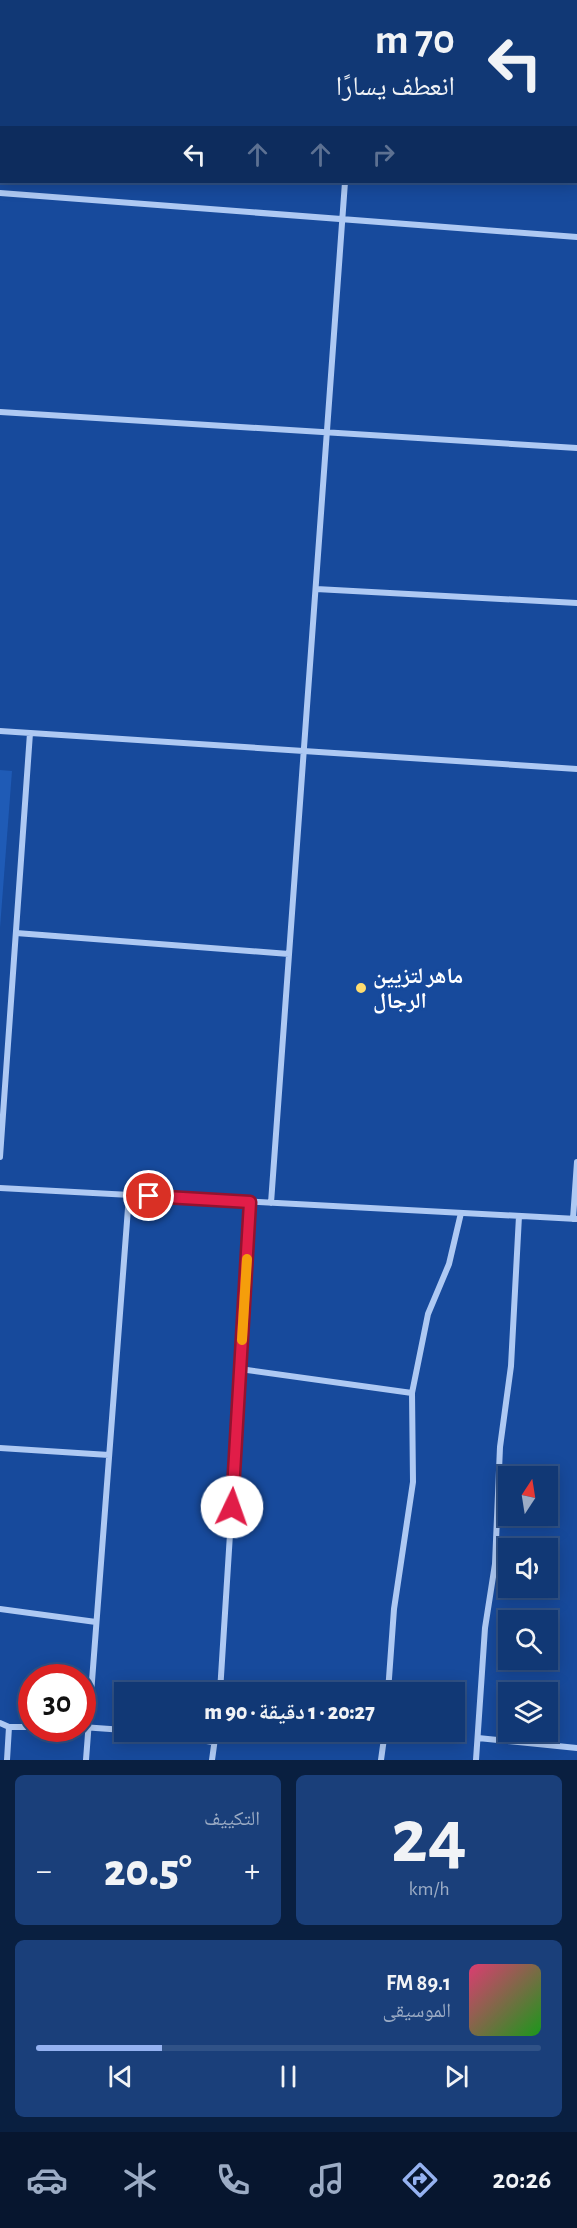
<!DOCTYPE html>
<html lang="ar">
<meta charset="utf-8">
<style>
body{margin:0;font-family:"Alegreya Sans","Noto Naskh Arabic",sans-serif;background:#1a3f7a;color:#f1f3f6;direction:rtl;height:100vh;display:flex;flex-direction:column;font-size:22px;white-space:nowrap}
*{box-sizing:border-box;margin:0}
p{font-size:20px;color:#9cacc5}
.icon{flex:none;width:33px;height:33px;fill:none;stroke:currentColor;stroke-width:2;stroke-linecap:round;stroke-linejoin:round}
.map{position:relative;height:1760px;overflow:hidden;direction:ltr}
.side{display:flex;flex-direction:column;gap:15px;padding:15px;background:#091f40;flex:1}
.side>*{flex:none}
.guide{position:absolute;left:0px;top:0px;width:578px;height:183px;box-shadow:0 3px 15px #0003,0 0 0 2px #305287;direction:rtl;background:#113875;color:#f1f3f6;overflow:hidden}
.needle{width:39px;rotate:12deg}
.fabs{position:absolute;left:498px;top:1466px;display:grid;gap:12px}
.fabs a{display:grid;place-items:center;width:60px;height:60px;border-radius:0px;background:#113875;box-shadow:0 3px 15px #0003,0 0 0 2px #305287;font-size:30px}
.speed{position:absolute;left:18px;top:1664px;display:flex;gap:12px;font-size:30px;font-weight:700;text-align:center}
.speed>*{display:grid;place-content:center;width:78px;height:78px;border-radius:50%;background:#113875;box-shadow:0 3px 15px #0003,0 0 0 2px #305287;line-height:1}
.speed .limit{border:9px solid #d22;background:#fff;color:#111}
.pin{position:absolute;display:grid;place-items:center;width:51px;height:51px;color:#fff;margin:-26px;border:3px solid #fff;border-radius:50%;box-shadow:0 2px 6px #0007}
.me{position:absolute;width:66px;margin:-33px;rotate:3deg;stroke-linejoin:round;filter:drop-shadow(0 0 4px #0008)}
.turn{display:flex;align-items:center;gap:21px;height:126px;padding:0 24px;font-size:27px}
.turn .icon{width:78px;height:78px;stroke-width:2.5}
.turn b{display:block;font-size:42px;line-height:51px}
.lanes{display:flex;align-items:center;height:57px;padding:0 24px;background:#0003;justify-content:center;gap:30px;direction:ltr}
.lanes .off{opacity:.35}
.big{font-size:45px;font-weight:800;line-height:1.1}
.side .widget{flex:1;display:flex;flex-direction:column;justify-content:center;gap:9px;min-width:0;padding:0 21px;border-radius:9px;background:#1a3f7a}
.side .dial{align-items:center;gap:0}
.dial b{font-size:78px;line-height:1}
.song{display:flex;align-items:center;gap:18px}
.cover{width:72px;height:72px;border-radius:9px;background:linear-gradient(135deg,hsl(340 70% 55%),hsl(120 70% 35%))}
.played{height:6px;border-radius:3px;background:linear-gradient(90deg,#95b2f1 25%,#305287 25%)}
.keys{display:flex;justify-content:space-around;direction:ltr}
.heat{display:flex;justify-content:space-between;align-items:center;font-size:33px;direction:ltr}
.side .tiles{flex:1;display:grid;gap:15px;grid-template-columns:1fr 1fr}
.widget:last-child{grid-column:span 2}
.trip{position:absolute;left:114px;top:1682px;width:351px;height:60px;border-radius:0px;background:#113875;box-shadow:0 3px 15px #0003,0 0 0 2px #305287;font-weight:800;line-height:60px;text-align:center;direction:rtl}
.tabs{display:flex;height:96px;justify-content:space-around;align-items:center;background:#07162f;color:#9cacc5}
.tabs .icon{width:42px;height:42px}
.tabs .active{color:#95b2f1}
.tabs b{font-size:27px;color:#f1f3f6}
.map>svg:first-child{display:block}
</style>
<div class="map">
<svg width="577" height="1760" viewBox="0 0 577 1760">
<rect width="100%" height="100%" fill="#174a9c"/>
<!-- garden -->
<path fill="#1f5bb6" d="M0,770L12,771L0,928Z"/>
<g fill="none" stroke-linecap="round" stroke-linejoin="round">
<!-- street -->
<path stroke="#aec9f3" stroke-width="6" d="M0,1L12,2
M358,2V0
M576,42L577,43
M0,193L577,237
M0,412L577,448
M316,589L577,603
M0,731L577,769
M16,933L289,954
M0,1157L30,733
M0,1188L577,1219
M271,1203L345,182
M573,1219L577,1162
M240,1369L412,1393
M0,1448L109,1455
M0,1609L96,1622
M220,1692L251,1202
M388,1692L394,1609L413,1482L412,1393L428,1314L449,1264L461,1213
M0,1723L9,1727H32
M82,1727L124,1730
M143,1731L213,1742
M478,1738L577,1748
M7,1760L9,1727
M86,1760L129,1195
M212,1760L216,1731
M381,1760L385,1731
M476,1760L485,1628L495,1564L500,1447L511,1366L519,1216"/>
</g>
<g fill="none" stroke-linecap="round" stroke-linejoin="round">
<defs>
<path id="route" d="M149,1196L250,1202L232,1507"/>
</defs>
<!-- route casing -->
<use href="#route" stroke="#92132f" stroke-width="15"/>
<!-- route -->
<use href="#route" stroke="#e11d48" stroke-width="10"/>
<!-- slow -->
<path stroke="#f59e0b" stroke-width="10" d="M242,1340L247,1259"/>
</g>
<!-- markers -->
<circle fill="#ffdd6f" stroke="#174a9c" stroke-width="2" cx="361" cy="988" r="6"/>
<g text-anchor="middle" stroke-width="6" stroke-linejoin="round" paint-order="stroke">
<!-- poi labels -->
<g font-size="22" font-weight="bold" fill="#fff" stroke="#174a9c" text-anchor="start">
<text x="373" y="983">ماهر لتزيين<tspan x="373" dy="25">الرجال</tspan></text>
</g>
</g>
</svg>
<div class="fabs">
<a><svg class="needle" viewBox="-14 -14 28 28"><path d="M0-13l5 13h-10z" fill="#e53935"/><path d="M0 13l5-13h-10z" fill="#9cacc5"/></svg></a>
<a><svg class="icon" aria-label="sound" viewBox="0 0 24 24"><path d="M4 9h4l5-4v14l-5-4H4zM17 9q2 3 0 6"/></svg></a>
<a><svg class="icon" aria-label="search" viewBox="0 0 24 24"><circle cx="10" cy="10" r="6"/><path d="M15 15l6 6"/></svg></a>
<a><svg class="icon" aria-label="layers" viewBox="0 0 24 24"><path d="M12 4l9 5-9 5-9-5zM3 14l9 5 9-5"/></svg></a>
</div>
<div class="speed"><div class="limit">30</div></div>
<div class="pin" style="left:149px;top:1196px;background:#d93025"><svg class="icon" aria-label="arrive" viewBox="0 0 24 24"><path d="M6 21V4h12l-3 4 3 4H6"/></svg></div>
<svg class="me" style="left:232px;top:1507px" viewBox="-20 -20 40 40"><circle r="19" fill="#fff"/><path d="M0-13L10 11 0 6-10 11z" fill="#e11d48"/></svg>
<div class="trip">20:27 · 1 دقيقة · 90 m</div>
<div class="guide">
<div class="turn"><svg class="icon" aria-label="left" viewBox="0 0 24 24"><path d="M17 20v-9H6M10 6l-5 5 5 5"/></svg><div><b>70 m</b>انعطف يسارًا</div></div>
<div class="lanes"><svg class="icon" aria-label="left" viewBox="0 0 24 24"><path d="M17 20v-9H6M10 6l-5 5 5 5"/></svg><svg class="icon off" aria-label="ahead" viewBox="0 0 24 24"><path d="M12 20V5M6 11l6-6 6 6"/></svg><svg class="icon off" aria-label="ahead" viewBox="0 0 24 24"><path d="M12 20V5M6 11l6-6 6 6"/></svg><svg class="icon off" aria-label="right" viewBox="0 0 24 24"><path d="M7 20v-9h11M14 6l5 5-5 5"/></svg></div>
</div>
</div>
<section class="side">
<div class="tiles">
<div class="widget dial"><b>24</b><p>km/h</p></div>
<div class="widget"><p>التكييف</p>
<div class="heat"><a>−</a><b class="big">20.5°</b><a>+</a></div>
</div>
<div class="widget">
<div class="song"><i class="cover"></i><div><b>89.1 FM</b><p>الموسيقى</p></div></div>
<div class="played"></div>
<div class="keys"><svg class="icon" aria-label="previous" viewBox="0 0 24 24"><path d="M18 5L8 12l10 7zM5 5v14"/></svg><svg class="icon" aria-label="pause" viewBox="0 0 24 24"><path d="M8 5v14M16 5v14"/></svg><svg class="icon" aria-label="next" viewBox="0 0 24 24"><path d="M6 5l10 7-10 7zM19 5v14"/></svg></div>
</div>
</div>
</section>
<nav class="tabs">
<b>20:26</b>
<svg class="icon active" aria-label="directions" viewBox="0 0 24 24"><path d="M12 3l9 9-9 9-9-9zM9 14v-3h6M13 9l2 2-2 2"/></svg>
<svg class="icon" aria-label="music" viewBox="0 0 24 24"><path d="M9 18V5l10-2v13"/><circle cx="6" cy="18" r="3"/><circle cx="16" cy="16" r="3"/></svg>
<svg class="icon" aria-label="phone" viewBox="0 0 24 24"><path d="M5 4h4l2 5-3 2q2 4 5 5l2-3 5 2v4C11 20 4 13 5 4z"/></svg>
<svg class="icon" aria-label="climate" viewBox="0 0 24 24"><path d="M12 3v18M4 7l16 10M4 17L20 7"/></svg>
<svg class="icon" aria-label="car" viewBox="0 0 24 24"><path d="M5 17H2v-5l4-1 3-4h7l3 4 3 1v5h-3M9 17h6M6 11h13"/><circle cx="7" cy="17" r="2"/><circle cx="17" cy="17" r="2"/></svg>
</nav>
